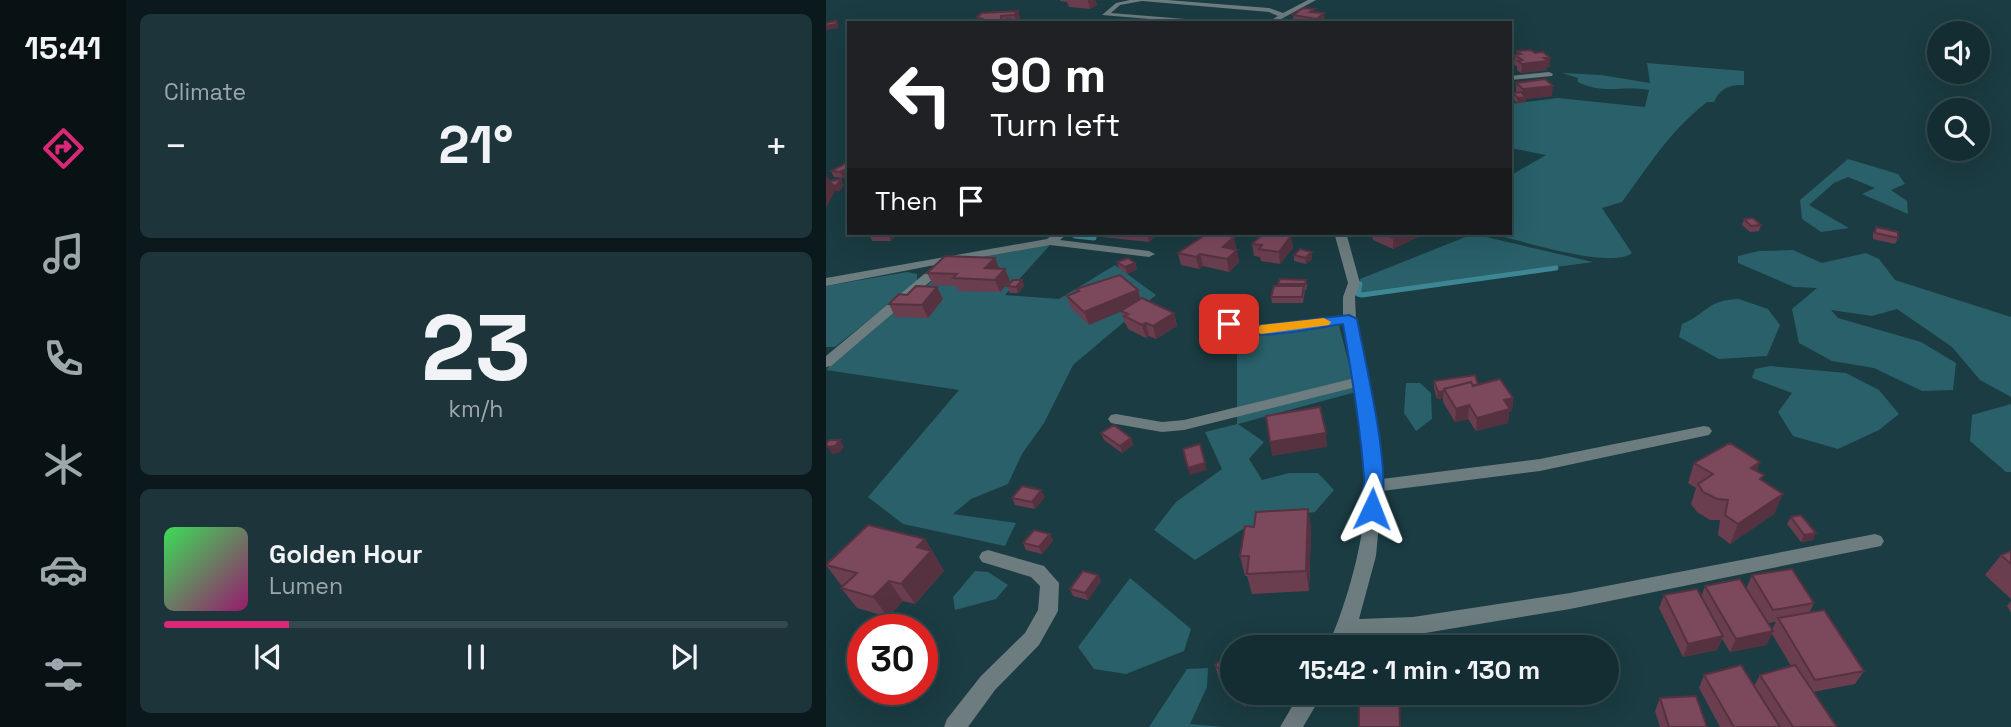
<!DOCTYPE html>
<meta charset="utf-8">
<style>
body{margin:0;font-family:"Space Grotesk",sans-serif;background:#1d353a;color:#f1f3f6;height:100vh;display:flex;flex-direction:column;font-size:26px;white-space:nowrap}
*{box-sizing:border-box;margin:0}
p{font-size:23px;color:#9da8ac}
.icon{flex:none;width:38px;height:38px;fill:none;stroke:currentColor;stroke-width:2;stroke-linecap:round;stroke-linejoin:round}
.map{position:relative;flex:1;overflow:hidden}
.side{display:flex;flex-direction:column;gap:14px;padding:14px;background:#0b191c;width:700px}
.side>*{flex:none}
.banner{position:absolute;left:21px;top:21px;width:665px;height:214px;border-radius:0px;box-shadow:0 7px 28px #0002,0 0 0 2px #33494d;background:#202124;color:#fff;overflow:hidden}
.buttons{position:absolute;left:1101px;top:21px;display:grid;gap:14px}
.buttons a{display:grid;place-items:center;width:63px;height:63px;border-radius:50%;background:#142d32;box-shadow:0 7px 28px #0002,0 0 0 2px #33494d;font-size:35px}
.speed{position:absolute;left:21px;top:614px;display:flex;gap:14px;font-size:35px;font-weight:700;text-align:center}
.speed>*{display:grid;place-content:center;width:91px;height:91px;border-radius:50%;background:#142d32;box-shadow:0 7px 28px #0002,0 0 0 2px #33494d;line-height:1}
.speed .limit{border:10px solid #d22;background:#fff;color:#111}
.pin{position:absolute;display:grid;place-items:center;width:60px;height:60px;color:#fff;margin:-30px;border-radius:14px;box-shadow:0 4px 10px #0006}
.me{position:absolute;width:77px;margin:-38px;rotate:2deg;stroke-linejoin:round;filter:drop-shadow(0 0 5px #0008)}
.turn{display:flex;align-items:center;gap:24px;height:147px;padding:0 28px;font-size:32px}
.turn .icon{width:91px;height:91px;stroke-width:2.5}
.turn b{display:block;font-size:49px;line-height:60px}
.then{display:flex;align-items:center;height:66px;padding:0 28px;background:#0003;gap:14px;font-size:26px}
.big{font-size:52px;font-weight:700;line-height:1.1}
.side .card{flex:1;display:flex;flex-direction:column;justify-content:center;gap:10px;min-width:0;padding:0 24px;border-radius:10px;background:#1d353a}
.side .dial{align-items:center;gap:0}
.dial b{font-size:91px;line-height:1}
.song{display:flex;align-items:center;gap:21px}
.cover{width:84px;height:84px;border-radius:10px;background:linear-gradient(135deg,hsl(130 70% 55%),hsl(320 70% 35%))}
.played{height:7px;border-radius:4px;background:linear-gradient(90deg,#db2777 20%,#33494d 20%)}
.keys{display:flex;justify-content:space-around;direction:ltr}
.heat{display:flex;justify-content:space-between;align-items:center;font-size:38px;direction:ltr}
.trip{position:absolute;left:394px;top:635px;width:399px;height:70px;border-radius:35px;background:#142d32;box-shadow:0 7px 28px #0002,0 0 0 2px #33494d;font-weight:700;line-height:70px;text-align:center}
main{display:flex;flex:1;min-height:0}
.dock{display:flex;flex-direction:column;width:126px;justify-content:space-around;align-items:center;background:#081214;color:#9da8ac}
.dock .icon{width:49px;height:49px}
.dock .on{color:#db2777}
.dock b{font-size:32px;color:#f1f3f6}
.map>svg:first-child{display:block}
</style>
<main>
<nav class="dock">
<b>15:41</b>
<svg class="icon on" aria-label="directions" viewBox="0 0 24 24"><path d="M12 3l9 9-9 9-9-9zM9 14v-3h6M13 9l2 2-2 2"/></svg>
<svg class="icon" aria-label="music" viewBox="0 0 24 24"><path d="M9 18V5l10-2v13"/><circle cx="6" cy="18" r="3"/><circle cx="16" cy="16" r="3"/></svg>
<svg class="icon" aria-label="phone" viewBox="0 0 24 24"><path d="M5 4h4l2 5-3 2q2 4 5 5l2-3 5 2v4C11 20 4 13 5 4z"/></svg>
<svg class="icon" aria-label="climate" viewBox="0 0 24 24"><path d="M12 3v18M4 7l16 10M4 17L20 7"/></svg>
<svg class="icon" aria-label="car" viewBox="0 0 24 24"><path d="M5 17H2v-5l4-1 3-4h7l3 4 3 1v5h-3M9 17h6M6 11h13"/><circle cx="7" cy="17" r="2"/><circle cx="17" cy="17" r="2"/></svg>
<svg class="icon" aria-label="filters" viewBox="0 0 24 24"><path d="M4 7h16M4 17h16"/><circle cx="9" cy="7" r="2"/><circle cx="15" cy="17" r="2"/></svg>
</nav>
<section class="side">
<div class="card"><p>Climate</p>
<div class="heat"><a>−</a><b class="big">21°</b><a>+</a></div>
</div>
<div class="card dial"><b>23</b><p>km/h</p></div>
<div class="card">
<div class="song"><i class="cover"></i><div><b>Golden Hour</b><p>Lumen</p></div></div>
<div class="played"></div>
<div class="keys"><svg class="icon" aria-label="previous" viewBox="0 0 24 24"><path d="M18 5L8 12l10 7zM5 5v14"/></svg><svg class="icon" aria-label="pause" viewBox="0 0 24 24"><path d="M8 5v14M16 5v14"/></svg><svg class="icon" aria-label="next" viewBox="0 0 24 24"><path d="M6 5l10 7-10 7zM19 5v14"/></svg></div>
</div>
</section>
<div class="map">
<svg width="1185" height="727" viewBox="0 0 1185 727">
<rect width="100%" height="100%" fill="#1a3c42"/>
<!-- green -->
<path fill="#296069" d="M821,63L918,71V85C904,84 893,89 888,102H881C842,133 825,163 796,202L776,208L806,253C785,270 692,240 664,233H684V172L689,173L720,155L684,148V104L732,98L819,107L823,90C796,85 778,95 752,82V78L736,73L775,75L824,83Z
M1022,159L1072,174L1079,184L1065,190L1081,201L1082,214L1036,194L1049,188L1022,177L1008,183L983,205L1023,228L995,232L976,219L974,200Z
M647,234L767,262L532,294L534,279Z
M225,244L179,295L233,299L289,265L330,295L247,365L218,423L196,454L182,484L145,499L127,514L190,523L179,546L77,524L42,497L133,390L0,370L20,350L126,265L139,258Z
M967,250L996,263L1040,253L1053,259L1069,280L1185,317V397L1154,380L1126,347L1071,309L1046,316L1005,310L1012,318L1095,342L1130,363L1127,390L1096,391L1048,368L1006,361L973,343L966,309L991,288L968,287L912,263V256L933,251Z
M81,272L91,274V282L9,347H0V286Z
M913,299L942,309L954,325L941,356L893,359L853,337L856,324C881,314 880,300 913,299Z
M513,325L530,392L412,424L438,442L423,459L436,480L463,473H492L508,490L489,512L455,517L417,529L369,560L328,530L350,502L396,469L379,432L411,424V337Z
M944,366L1020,373L1053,390L1073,414L1053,430L1012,449L967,436L952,412L966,393L926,378L929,369Z
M580,383H594L605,393L606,419L590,431L578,413Z
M1185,404V472H1180L1144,441L1146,415Z
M149,571L162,572L182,585L170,599L129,610L127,597Z
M304,578L365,629L358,651L300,674L268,669L252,647Z
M382,668L381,687L364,724L397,727H323L361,669Z"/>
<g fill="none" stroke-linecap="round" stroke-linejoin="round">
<!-- stream -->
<path stroke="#3d8693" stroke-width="5" d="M251,233L249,236L268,238
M534,284L532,294L536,295L730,268"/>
<!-- minor -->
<path fill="#6d7c7f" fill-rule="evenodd" d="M304,0H341L443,8L457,13L482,0H490L448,23H440L452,16L443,12L316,1L294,5L285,13L409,23H371L276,15L290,3Z
M723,72L727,74L726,76L684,80V76Z
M229,233H242L234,240L323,251L329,254L323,257L224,245L127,262L5,366L0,367V356L109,265L0,286V278L221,239Z
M515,233L521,236L534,283L529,297L530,319L544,381L556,479L714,459L878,426L883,427L886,431L883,435L878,436L714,471L556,491L550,556L533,619L587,617L744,593L1049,534L1055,536L1058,541L1055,546L744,609L587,635L527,637L522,648H501C522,601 540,536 540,485C539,452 533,419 530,387L358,430L336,432L290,424L285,423L282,419L285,415L290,414L336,422L358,420L529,378L518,324C487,329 421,346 396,324L403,320C441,330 478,322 517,316V297L522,283L509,236Z
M162,550L218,566L233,583L232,611L213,645L169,690L142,727H118L121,719L155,676L199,633L212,610L214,586L205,577L156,562L153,557L156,552Z
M474,693H497L477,727H454Z"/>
</g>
<!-- wall -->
<path fill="#6a3e4f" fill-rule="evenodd" d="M234,0H269L271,5L264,9L243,7L241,2L234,1Z
M192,11L194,19L191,23H153L151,17Z
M489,13L498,22L506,23H468L467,15Z
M691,51L724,67H721V70L695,73L691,70V67L688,64L689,55H691Z
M690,83L726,96L700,99L699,102L691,103L686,98L687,93H690Z
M23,164V175L17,178L8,177L5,171Z
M918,219L935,225L933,231L924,232L916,225Z
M1050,227L1072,238L1069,244L1047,239V233Z
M267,233H332L323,242L267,236Z
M542,233H600L567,249L547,240L546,236L542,234Z
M44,235H70L65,241H46Z
M465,236L467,248L454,264L435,261L434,257L428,256L426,244Z
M408,237L413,262L403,272L377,266L373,269L355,265L352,253Z
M468,255L486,259L480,264L468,261Z
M291,262L309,263L311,269L301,274L293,268Z
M174,269L184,281L174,292L132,291L130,286L107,285L101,273Z
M196,280L198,286L192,293H184L181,286Z
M480,280L481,286L480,290H479L477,303H446L445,297L453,286L452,284Z
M111,287L117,299L102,318L69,317L63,304L81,295Z
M250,289L312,290L314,299L348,313L351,326L330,339L323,336L320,338L302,329L300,324H299L295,311L263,325L245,308L241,296L251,291Z
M608,381L652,384L687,398L686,411L683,412L682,423L650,431L642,419L629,422L617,402V398L611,399L608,388Z
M275,433L305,438L307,445L296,453L278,440Z
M868,463L931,471L936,480L957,494L948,514L904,544L892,535L894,520H884L871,512L865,504L870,488L862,483Z
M219,497L209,509L189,505L186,498Z
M482,509L485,529L483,591L426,594L421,576H419L414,556L428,527Z
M965,517L987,540L975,542L961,524Z
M224,534L227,541L216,554L200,550L197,543Z
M99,539L118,571L89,604L77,601L62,617L31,608L15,588L18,586L15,585L0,565Z
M1185,551V599L1159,575L1175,555Z
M272,575L275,581L262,600L247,596L244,589Z
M926,575L988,603L983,613L1038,671L1029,684L987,692L1011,727H894L873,688L878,675L928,686L934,675L965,666L946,634L940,645L904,652L896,639L891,650L857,657L833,608L838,595L875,597L879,586L920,589ZM950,622L946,629L942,623Z
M1185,601V613L1181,606Z
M406,652V693H435L419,707L393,679L389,665Z
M834,698L881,727H834L829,711Z"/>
<!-- shaded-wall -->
<path fill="#563240" d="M263,0H269L271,5L264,9L262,1Z
M192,11L194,19L191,23L188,15Z
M498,13L499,21L497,23H492L491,19Z
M10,21L13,28L0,30V26Z
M718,58H724V67H721V70L695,73L696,64Z
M727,86L726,96L700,99L699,102L691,103L692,98H696L697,89Z
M23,168V175L17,178L14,172Z
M1,176L7,186L15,179L18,185L14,191H9L0,208V178Z
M64,233H69L70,235L65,241L62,235Z
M321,233H332L323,242Z
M576,233H600L567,249V238Z
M465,236L467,248L454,264L453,252Z
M408,237L410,249L397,247Z
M411,250L413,262L403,272L401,259Z
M486,252V259L480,264L479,258Z
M374,254L377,266L373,269L370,257Z
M169,258L174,270L164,281L159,268Z
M309,263L311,269L301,274L299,267Z
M179,269L184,281L174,292L169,280Z
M196,280L198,286L192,293L190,287Z
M111,287L117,299L102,318L96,305Z
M312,290L315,303L263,325L258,312Z
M348,313L351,326L330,339L327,326Z
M320,323L323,336L320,338L316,325Z
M618,391L617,398L611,399L612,392Z
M687,398L686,411L683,412L682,423L650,431L651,418L678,400Z
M643,405L642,419L629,422L630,409Z
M500,433L501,447L446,456L444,442Z
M305,438L307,445L296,453L294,446Z
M14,440L18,447L13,453L6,454L2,447Z
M934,462L927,482L925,468Z
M379,463L381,470L364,475L362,468Z
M215,490L219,497L209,509L206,502Z
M957,494L948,514L904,544L912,524Z
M482,509L485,529L483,591L480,571Z
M990,533L987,540L975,542L978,535Z
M224,534L227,541L216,554L213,547Z
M99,539L118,571L89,604L75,584L91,547Z
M272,575L275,581L262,600L259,593Z
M63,581L77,601L62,617L47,597Z
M947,631L940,645L904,652L910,639Z
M897,636L891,650L857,657L862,644Z
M416,693H435L419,707L415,694Z"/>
<!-- building -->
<path fill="#7b485c" stroke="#563240" stroke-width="2" d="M477,8L489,9L484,12L498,13L491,19L467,15Z
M192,11L188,15L175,16V20L183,19L180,23H155L157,19L151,17L156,13Z
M10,21L11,24L0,26V23Z
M705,50L709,53L717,52L724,58H718L722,61L696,64L692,61L696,60L689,55L695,54L691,51Z
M719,79L727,86L697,89L690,83Z
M695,92L700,97L692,98L687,93Z
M20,163L23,164V168L14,172L5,171Z
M15,179L11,185L7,186L4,181Z
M927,218L935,225L925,226L918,219Z
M1050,227L1072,232V238L1049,233Z
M46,233H64L62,235H44Z
M382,233H387L408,237L397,247L411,250L401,259L374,254L370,257L352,253Z
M438,233H443L465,236L453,252L433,249L436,245L426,244Z
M556,233H576L567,238Z
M474,249L486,252L479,258L468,255Z
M119,256L169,258L159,268L179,269L169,280L127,278L131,274L101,273Z
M302,258L309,263L299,267L291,262Z
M294,275L312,290L258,312L241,296L253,291L250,289Z
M454,279L480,280L479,284H452Z
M187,280H196L190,287L181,286Z
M90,286L111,287L96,305L63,304L73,294L81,295Z
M448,286H478L476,297H445Z
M316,298L348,313L327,326L320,323L316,325L298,316L302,314L295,311Z
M649,375L652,384L647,386L645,382L618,389V391L612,392L608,381Z
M674,379L687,398L678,400L684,409L651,418L643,405L630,409L618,389L645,382L647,386Z
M494,407L500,433L444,442L440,416Z
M288,425L305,438L294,446L275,433Z
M4,440H14L9,446L2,447L0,443Z
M904,443L934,462L925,468L938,475L934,479L957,494L912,524L899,515L902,500L891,499L877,492L872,484L887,474L868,463Z
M374,444L379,463L362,468L357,449Z
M196,486L215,490L206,502L186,498Z
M482,509L480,571L421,574L423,556H414L419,526L428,527L430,512Z
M975,515L990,533L978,535L965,517Z
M42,525L99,539L91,547L105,551L75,584L63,581L47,597L15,588L31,573L0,565Z
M208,530L224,534L213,547L197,543Z
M1185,551V564L1175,555Z
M966,569L988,603L947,610L926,575Z
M257,571L272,575L259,593L244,589Z
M914,579L947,631L910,639L879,586Z
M871,589L897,636L862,644L838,595Z
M998,610L1038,671L989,680L952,618Z
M419,641L425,648H411Z
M406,652V684L389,665Z
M915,665L954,727H908L878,675Z
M969,665L1011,727H967L934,675Z
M573,695L574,727H533V697Z
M870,696L881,727H843L834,698Z"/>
<!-- route -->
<path fill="#1a73e8" stroke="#114b97" stroke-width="2" d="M523,315L531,319C538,357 569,483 553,514L546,516L539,514C533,504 539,489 538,477C534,425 526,375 517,324C488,328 417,346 396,324L403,319L417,325L430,326Z"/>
<!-- slow -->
<path fill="#f59e0b" d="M498,318L505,322L503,325L435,334L428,330L435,325Z"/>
</svg>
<div class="buttons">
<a><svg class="icon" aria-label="sound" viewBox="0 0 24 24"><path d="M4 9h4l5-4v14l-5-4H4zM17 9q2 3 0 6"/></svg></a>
<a><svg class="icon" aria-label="search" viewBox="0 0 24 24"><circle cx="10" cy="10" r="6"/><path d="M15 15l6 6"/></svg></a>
</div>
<div class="speed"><div class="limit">30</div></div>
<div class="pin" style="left:403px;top:324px;background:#d93025"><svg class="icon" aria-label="arrive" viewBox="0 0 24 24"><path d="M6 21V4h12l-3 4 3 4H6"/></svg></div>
<svg class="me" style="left:546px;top:509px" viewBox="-20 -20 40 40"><path d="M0-17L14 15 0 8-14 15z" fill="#1a73e8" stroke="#fff" stroke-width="4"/></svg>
<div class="trip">15:42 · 1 min · 130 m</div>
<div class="banner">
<div class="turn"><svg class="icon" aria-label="left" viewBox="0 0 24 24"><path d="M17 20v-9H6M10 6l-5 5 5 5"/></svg><div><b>90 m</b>Turn left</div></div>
<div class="then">Then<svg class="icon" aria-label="arrive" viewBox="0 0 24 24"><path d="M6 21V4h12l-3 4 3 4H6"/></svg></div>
</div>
</div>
</main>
